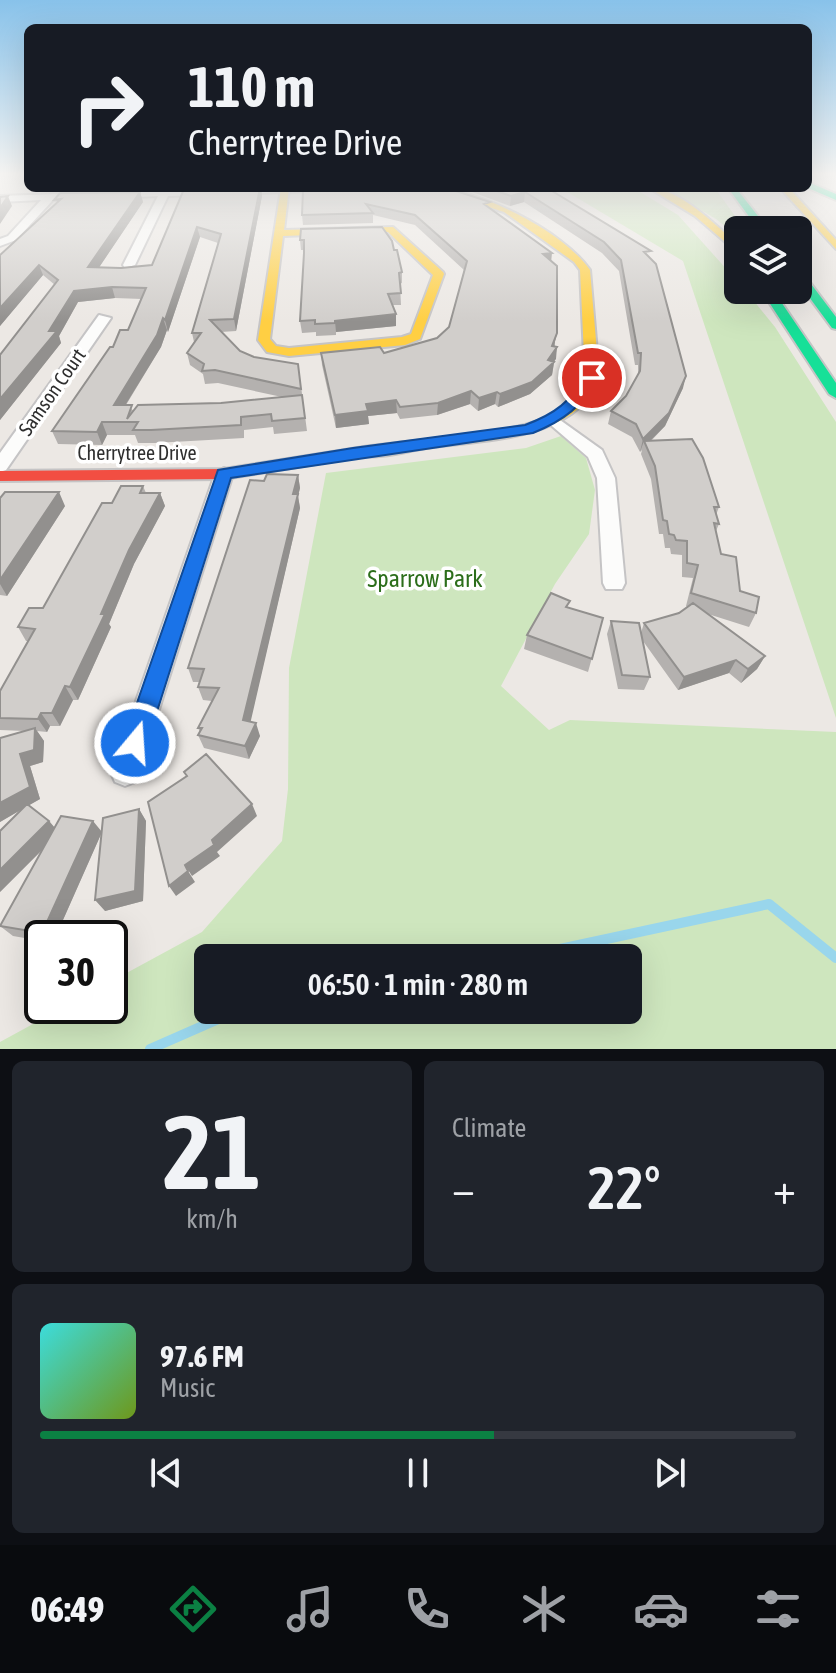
<!DOCTYPE html>
<meta charset="utf-8">
<style>
body{margin:0;font-family:"Asap Condensed",sans-serif;background:#20242c;color:#f1f3f6;height:100vh;display:flex;flex-direction:column;font-size:30px;white-space:nowrap}
*{box-sizing:border-box;margin:0}
p{font-size:26px;color:#9ea1a6}
.icon{flex:none;width:44px;height:44px;fill:none;stroke:currentColor;stroke-width:2;stroke-linecap:round;stroke-linejoin:round}
.map{position:relative;height:1049px;overflow:hidden}
.sheet{display:flex;flex-direction:column;gap:12px;padding:12px;background:#0d0f14;flex:1}
.sheet>*{flex:none}
.banner{position:absolute;left:24px;top:24px;width:788px;height:168px;border-radius:12px;box-shadow:0 8px 32px #0002;background:#171b24;color:#f1f3f6;overflow:hidden}
.buttons{position:absolute;left:724px;top:216px;display:grid;gap:16px}
.buttons a{display:grid;place-items:center;width:88px;height:88px;border-radius:12px;background:#171b24;box-shadow:0 8px 32px #0002;font-size:40px}
.speed{position:absolute;left:24px;top:920px;display:flex;gap:16px;font-size:40px;font-weight:700;text-align:center}
.speed>*{display:grid;place-content:center;width:104px;height:104px;border-radius:50%;background:#171b24;box-shadow:0 8px 32px #0002;line-height:1}
.speed .limit{border:4px solid #111;border-radius:12px;background:#fff;color:#111}
.pin{position:absolute;display:grid;place-items:center;width:68px;height:68px;color:#fff;margin:-34px;border:4px solid #fff;border-radius:50%;box-shadow:0 2px 8px #0007}
.me{position:absolute;width:88px;margin:-44px;rotate:18deg;stroke-linejoin:round;filter:drop-shadow(0 0 6px #0008)}
.turn{display:flex;align-items:center;gap:28px;height:168px;padding:0 32px;font-size:36px}
.turn .icon{width:104px;height:104px;stroke-width:2.5}
.turn b{display:block;font-size:56px;line-height:68px}
.big{font-size:60px;font-weight:600;line-height:1.1}
.sheet .widget{flex:1;display:flex;flex-direction:column;justify-content:center;gap:12px;min-width:0;padding:0 28px;border-radius:12px;background:#20242c}
.sheet .dial{align-items:center;gap:0}
.dial b{font-size:104px;line-height:1}
.song{display:flex;align-items:center;gap:24px}
.cover{width:96px;height:96px;border-radius:12px;background:linear-gradient(135deg,hsl(180 70% 55%),hsl(80 70% 35%))}
.played{height:8px;border-radius:4px;background:linear-gradient(90deg,#0b8043 60%,#363941 60%)}
.keys{display:flex;justify-content:space-around;direction:ltr}
.heat{display:flex;justify-content:space-between;align-items:center;font-size:44px;direction:ltr}
.sheet .tiles{flex:1;display:grid;gap:12px;grid-template-columns:1fr 1fr}
.widget:last-child{grid-column:span 2}
.trip{position:absolute;left:194px;top:944px;width:448px;height:80px;border-radius:12px;background:#171b24;box-shadow:0 8px 32px #0002;font-weight:600;line-height:80px;text-align:center}
.dock{display:flex;height:128px;justify-content:space-around;align-items:center;background:#090b0e;color:#9ea1a6}
.dock .icon{width:56px;height:56px}
.dock .on{color:#0b8043}
.dock b{font-size:36px;color:#f1f3f6}
.map>svg:first-child{display:block}
</style>
<div class="map">
<svg width="836" height="1049" viewBox="0 0 836 1049">
<rect width="100%" height="100%" fill="#ece8e4"/>
<!-- green -->
<path fill="#cee6be" fill-rule="evenodd" d="M551,188L637,190L678,215L738,282V290H745L775,327L836,422V718L683,261L569,193Z
M664,188H715L745,230H738V237L716,219Z
M561,436L586,458L595,490L589,534L555,584L501,686L549,730L570,720L836,732V1049H0V1042L66,1006H110V982L202,932L282,841L288,789L289,668L326,473L526,448ZM208,958H628V1010H208Z"/>
<g fill="none" stroke-linecap="round" stroke-linejoin="round">
<!-- stream -->
<path stroke="#99d6ec" stroke-width="10" d="M467,958L546,952L769,904L836,958
M150,1049L239,1010"/>
<defs>
<path id="street" d="M162,188L171,190L320,188L315,191L168,196L135,265L125,268L123,265L158,196L115,198L110,195Z
M83,193L86,198L53,200L16,240L0,246V239L8,236L41,200L0,202V196Z
M99,315L111,318L6,470L0,472V453Z
M553,415L602,450L615,478L625,583L622,589H606L603,583L597,478L588,457L545,420Z
M224,468L233,474L139,773L135,782L125,786L115,782L111,773L215,474Z"/>
<path id="fast" d="M808,182L836,194V200L808,188Z
M728,188H736L769,230H759Z
M798,271L802,272L836,317V329L832,328L798,282Z
M761,290H773L836,383V398L829,394Z"/>
<path id="slow" d="M281,188H289L284,230L393,227L443,272L444,274L420,339L405,345L289,356L267,352L258,340ZM388,232L433,275L411,334L402,337L289,348L276,346L270,339L283,236Z
M431,188C478,188 563,231 590,270L599,376C581,441 480,440 426,448C406,451 378,460 358,455L356,452L358,449L364,447C414,440 476,437 525,425C550,419 577,401 585,376L580,270L574,262L504,212Z
M649,188C679,188 716,225 738,245V253L695,216Z
M780,188H789L836,240V249Z"/>
<path id="jam" d="M364,447L370,449L372,452L370,455L224,479L0,481V471L224,469Z"/>
</defs>
<!-- street casing -->
<use href="#street" stroke="#c5c4c5" stroke-width="4"/>
<!-- fast casing -->
<use href="#fast" stroke="#c5c4c5" stroke-width="4"/>
<!-- slow casing -->
<use href="#slow" stroke="#c5c4c5" stroke-width="4"/>
<!-- jam casing -->
<use href="#jam" stroke="#c5c4c5" stroke-width="4"/>
<!-- street -->
<use href="#street" fill="#fcfcfb" fill-rule="evenodd"/>
<!-- fast -->
<use href="#fast" fill="#16e098" fill-rule="evenodd"/>
<!-- slow -->
<use href="#slow" fill="#ffcf43" fill-rule="evenodd"/>
<!-- jam -->
<use href="#jam" fill="#f24e42" fill-rule="evenodd"/>
</g>
<!-- wall -->
<path fill="#b4b1af" fill-rule="evenodd" d="M24,175H28V186Z
M29,188H70L29,189Z
M72,188H134L73,190Z
M261,188L262,196L236,331L221,332L240,351L254,357L298,364L307,431L274,434L273,427L244,430V438L155,443H138L135,435H107L102,445L58,444L52,431L113,347L128,330L142,299L115,298L78,302L59,336L61,343L0,420V355L55,285L43,275L0,326V255L140,192L143,202L99,267L121,268L152,265L184,189ZM200,237L218,243L192,333L194,342L187,353L190,365L203,374L205,384L218,383L282,397L134,411L126,405L161,347L167,330L168,332Z
M448,188H547L650,257L683,388L665,426L651,441L719,507L716,515L719,524L716,531L721,554L740,591L756,613L749,627L708,614L765,656L757,669L741,683L729,673L678,690L643,641L650,677L644,690L618,689L607,634L611,621L641,633L644,623L679,613L687,607L686,606L693,578L682,577V555L671,554L670,548H665L663,534H659L651,479L641,454L642,450L640,452L632,437L608,424L611,411L626,396L638,376V365H635L619,271L602,253L524,202L510,206L472,192Z
M308,190L489,208L551,261L555,346L557,347L552,375L530,394L498,407L495,404L478,411L470,404L437,415L400,419L397,413L368,416L369,424L336,428L322,365L321,353H384L437,338L449,327L464,270L415,225L373,215V223L303,225L302,215Z
M300,240L394,250L402,272V283L400,284L401,305H392L396,314V326L336,332V335L316,336V332L302,333L300,321L304,250H301Z
M298,475L300,488L298,496L300,508L250,721L260,736L249,759L204,748L198,735L200,732L198,728L212,701L203,700L198,687L199,682H193L188,668L264,481Z
M143,486L146,493H160L165,506L134,564L109,624L111,627L78,700H73L60,726H50L47,732L37,731L44,741L43,762L30,766L40,799L29,805L49,821L55,828L102,832L139,809L146,821L143,901L105,911L101,834L55,938H42V941L13,936L0,926L44,848L0,892L23,808L0,822V738L25,731L0,730V691L28,641H26L18,627L43,608L112,503Z
M0,498L65,506L7,596L0,595Z
M568,608L603,618L588,672L524,649L527,635Z"/>
<!-- shaded-wall -->
<path fill="#92908e" d="M261,188L262,196L236,331L234,319Z
M140,192L143,202L92,278L88,267Z
M525,192L524,202L510,206L511,196Z
M8,196L12,206L0,224V208Z
M197,227L200,237L168,332L165,320Z
M552,253L551,263L543,254Z
M39,265L43,275L0,326V308Z
M112,287L115,298L78,302L59,336L61,343L0,420V399L49,331L74,291Z
M396,314V326L336,332L335,321Z
M163,318L167,330L161,347L118,417L114,405Z
M557,333L552,355L557,347L556,359L553,363L554,362L552,375L530,394L498,407L500,394L548,360Z
M686,376L683,388L665,426L646,445L644,441L640,452L643,439Z
M471,391L470,404L437,415L438,403Z
M497,392L495,404L478,411L479,398Z
M396,400L397,413L368,416L369,424L336,428L335,415L366,404Z
M102,422L107,435L102,445L97,432Z
M298,475L300,488L298,496L300,508L248,733L243,720Z
M59,492L65,506L7,596L0,584V580Z
M160,493L165,506L134,564L109,624L111,627L78,700L70,687L129,550Z
M765,656L757,669L741,683L748,669Z
M736,660L729,673L678,690L684,677Z
M65,686L73,700L60,726L52,713Z
M41,713L50,726L47,732L38,719Z
M256,723L260,736L249,759L245,746Z
M35,728L44,741L43,762L30,766L40,799L0,822V803L20,754Z
M252,804L257,816L217,852L220,856L192,876L185,865Z
M139,809L146,821L143,901L105,911L95,900Z
M49,821L59,833L0,892V870Z
M93,821L102,832L55,938H48L42,933Z
M188,871L195,882L176,896L169,886Z"/>
<!-- building -->
<path fill="#d1cecb" stroke="#92908e" stroke-width="2" d="M213,188H260L234,319L210,320L240,351L254,357L298,364L301,389L215,370L202,371L204,364L187,353L201,333H192L221,234L197,227L165,320L163,318L157,335L114,405H132L127,419L138,405L221,403L302,395L305,418L272,421L271,414L241,417V425L151,430H133L138,422H102L97,432L52,431L110,347H113L120,330H128L146,288L112,287L74,291L49,331H57L0,399V355L58,280L39,265L0,308V255L61,199L54,200L60,193L140,192L88,267L121,268L152,265L184,189Z
M309,188H447L490,202L484,204L552,253L543,254L557,266V333L552,346L557,347L548,360L554,362L532,382L500,394L497,392L479,398L471,391L438,403L400,407L396,400L366,404L368,411L335,415L321,353L380,347L384,353L437,338L449,327L467,261L415,215L366,204L373,213L302,215L303,190H308Z
M488,188H547L651,251L644,252L656,264L686,376L669,413L643,439L636,424L611,411L626,396L640,371L641,353H638L621,260L604,242L525,192L511,196Z
M8,196L0,208V197Z
M382,227L392,241L394,250H397L402,272L399,273L401,293L388,294L396,314L335,321V323L315,324V320L300,321L304,253V240H300L301,229Z
M692,439L703,458L719,507H714L719,524L714,523L721,554L736,557L740,591L759,597L756,613L691,593L698,565L687,563V541L676,540L674,535L669,534L667,521L663,520L655,466L644,441Z
M267,474L298,475L293,494H298L243,720L256,723L245,746L198,735L202,728H198L219,688L198,687L204,669L188,668L250,480L264,481Z
M121,486H143L140,493H160L129,550L101,614H105L70,687L65,686L52,713H41L38,719L0,718V691L35,629L18,627L29,608H43L102,503H112Z
M5,492H59L0,580V498Z
M551,593L570,601L566,607L603,618L592,659L527,635Z
M693,603L765,656L748,669L736,660L684,677L644,623L679,613Z
M611,621L639,623L650,677L622,675Z
M35,728L34,750L20,754L30,787L0,803V738Z
M206,754L252,804L212,840L214,845L185,865L188,871L169,886L148,802L187,776L184,772Z
M27,804L49,821L0,870V831Z
M139,809L135,891L95,900L103,818Z
M61,816L93,821L42,933L0,926Z"/>
<!-- sky -->
<linearGradient id="sky" x2="0" y2="1"><stop stop-color="#88c2ea"/><stop offset="0.54" stop-color="#f6f5f3"/><stop offset="1" stop-color="#f6f5f3" stop-opacity="0"/></linearGradient>
<rect width="836" height="322" fill="url(#sky)"/>
<!-- route -->
<path fill="#1a73e8" stroke="#114b97" stroke-width="2" d="M592,373L599,378C582,406 565,420 533,433L231,478L147,743L143,751L135,754L126,751L123,743L218,470L353,448L525,425C557,413 569,402 587,375Z"/>
<g text-anchor="middle" stroke-width="7" stroke-linejoin="round" paint-order="stroke">
<!-- far-street labels -->
<g font-size="20" fill="#2e2e2e" stroke="#fff">
<text transform="translate(52 392) rotate(-55)" y="7">Samson Court</text>
<text x="137" y="460">Cherrytree Drive</text>
</g>
<!-- park labels -->
<g font-size="24" fill="#2c6e1b" stroke="#fff">
<text x="425" y="587">Sparrow Park</text>
</g>
</g>
</svg>
<div class="buttons">
<a><svg class="icon" aria-label="layers" viewBox="0 0 24 24"><path d="M12 4l9 5-9 5-9-5zM3 14l9 5 9-5"/></svg></a>
</div>
<div class="speed"><div class="limit">30</div></div>
<div class="pin" style="left:592px;top:378px;background:#d93025"><svg class="icon" aria-label="arrive" viewBox="0 0 24 24"><path d="M6 21V4h12l-3 4 3 4H6"/></svg></div>
<svg class="me" style="left:135px;top:743px" viewBox="-20 -20 40 40"><circle r="17" fill="#1a73e8" stroke="#fff" stroke-width="3"/><path d="M0-11L8 9 0 5-8 9z" fill="#fff"/></svg>
<div class="trip">06:50 · 1 min · 280 m</div>
<div class="banner">
<div class="turn"><svg class="icon" aria-label="right" viewBox="0 0 24 24"><path d="M7 20v-9h11M14 6l5 5-5 5"/></svg><div><b>110 m</b>Cherrytree Drive</div></div>
</div>
</div>
<section class="sheet">
<div class="tiles">
<div class="widget dial"><b>21</b><p>km/h</p></div>
<div class="widget"><p>Climate</p>
<div class="heat"><a>−</a><b class="big">22°</b><a>+</a></div>
</div>
<div class="widget">
<div class="song"><i class="cover"></i><div><b>97.6 FM</b><p>Music</p></div></div>
<div class="played"></div>
<div class="keys"><svg class="icon" aria-label="previous" viewBox="0 0 24 24"><path d="M18 5L8 12l10 7zM5 5v14"/></svg><svg class="icon" aria-label="pause" viewBox="0 0 24 24"><path d="M8 5v14M16 5v14"/></svg><svg class="icon" aria-label="next" viewBox="0 0 24 24"><path d="M6 5l10 7-10 7zM19 5v14"/></svg></div>
</div>
</div>
</section>
<nav class="dock">
<b>06:49</b>
<svg class="icon on" aria-label="directions" viewBox="0 0 24 24"><path d="M12 3l9 9-9 9-9-9zM9 14v-3h6M13 9l2 2-2 2"/></svg>
<svg class="icon" aria-label="music" viewBox="0 0 24 24"><path d="M9 18V5l10-2v13"/><circle cx="6" cy="18" r="3"/><circle cx="16" cy="16" r="3"/></svg>
<svg class="icon" aria-label="phone" viewBox="0 0 24 24"><path d="M5 4h4l2 5-3 2q2 4 5 5l2-3 5 2v4C11 20 4 13 5 4z"/></svg>
<svg class="icon" aria-label="climate" viewBox="0 0 24 24"><path d="M12 3v18M4 7l16 10M4 17L20 7"/></svg>
<svg class="icon" aria-label="car" viewBox="0 0 24 24"><path d="M5 17H2v-5l4-1 3-4h7l3 4 3 1v5h-3M9 17h6M6 11h13"/><circle cx="7" cy="17" r="2"/><circle cx="17" cy="17" r="2"/></svg>
<svg class="icon" aria-label="filters" viewBox="0 0 24 24"><path d="M4 7h16M4 17h16"/><circle cx="9" cy="7" r="2"/><circle cx="15" cy="17" r="2"/></svg>
</nav>
